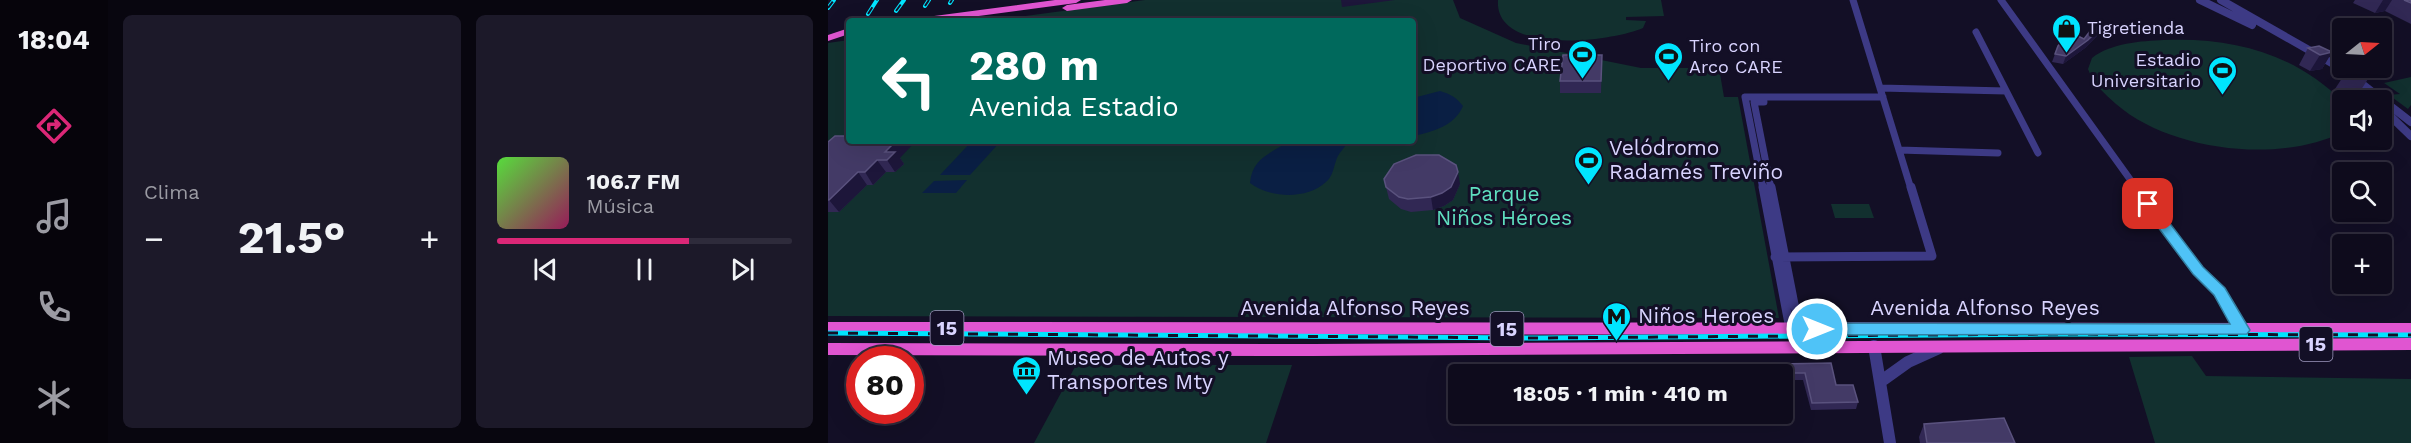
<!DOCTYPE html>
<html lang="es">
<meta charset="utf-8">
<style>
body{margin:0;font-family:"Work Sans",sans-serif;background:#1c1929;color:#f1f3f6;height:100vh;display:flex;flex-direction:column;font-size:22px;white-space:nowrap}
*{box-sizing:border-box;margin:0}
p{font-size:20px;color:#9b9ba3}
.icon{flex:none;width:33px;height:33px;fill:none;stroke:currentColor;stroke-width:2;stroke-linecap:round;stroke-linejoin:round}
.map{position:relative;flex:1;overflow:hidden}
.drawer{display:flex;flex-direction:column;gap:15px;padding:15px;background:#08060f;width:720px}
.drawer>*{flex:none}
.hud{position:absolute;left:18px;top:18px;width:570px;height:126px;border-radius:6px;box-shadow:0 6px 24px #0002,0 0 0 2px #2e2b3b;background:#00695c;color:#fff;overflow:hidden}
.needle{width:39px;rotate:72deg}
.fabs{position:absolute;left:1504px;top:18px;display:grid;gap:12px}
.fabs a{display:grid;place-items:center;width:60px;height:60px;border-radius:6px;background:#0e0b1c;box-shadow:0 6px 24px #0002,0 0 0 2px #2e2b3b;font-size:30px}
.speed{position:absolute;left:18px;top:346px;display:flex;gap:12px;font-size:30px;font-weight:700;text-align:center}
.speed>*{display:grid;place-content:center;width:78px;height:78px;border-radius:50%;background:#0e0b1c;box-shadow:0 6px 24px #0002,0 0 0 2px #2e2b3b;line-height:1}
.speed .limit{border:9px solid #d22;background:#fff;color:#111}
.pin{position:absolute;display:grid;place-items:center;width:51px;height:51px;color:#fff;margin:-26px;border-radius:12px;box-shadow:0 3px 9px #0006}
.me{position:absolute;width:66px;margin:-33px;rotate:90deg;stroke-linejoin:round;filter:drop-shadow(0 0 4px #0008)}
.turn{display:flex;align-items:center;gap:21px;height:126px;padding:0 24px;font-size:27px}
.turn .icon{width:78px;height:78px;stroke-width:2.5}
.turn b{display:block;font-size:42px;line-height:51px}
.big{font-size:45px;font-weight:700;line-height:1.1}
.drawer .widget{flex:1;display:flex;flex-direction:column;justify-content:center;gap:9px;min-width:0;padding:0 21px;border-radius:9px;background:#1c1929}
.song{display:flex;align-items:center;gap:18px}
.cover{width:72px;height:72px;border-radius:9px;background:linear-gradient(135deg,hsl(110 70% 55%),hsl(330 70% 35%))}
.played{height:6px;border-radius:3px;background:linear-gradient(90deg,#db2777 65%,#2e2b3b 65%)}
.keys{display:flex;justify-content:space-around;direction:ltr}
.heat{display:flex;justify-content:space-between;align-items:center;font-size:33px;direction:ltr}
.drawer .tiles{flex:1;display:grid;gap:15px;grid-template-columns:repeat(2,1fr)}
.trip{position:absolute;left:620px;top:364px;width:345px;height:60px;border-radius:6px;background:#0e0b1c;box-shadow:0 6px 24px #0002,0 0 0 2px #2e2b3b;font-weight:700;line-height:60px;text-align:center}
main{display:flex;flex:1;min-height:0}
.dock{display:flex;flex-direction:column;width:108px;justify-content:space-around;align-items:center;background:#06040b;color:#9b9ba3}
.dock .icon{width:42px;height:42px}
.dock .current{color:#db2777}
.dock b{font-size:27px;color:#f1f3f6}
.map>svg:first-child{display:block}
</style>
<main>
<nav class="dock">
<b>18:04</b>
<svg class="icon current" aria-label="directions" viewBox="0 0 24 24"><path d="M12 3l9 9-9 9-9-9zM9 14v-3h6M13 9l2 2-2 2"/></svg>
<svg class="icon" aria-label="music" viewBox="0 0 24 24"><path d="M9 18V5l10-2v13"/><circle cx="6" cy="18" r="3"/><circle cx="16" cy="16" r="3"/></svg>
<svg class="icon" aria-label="phone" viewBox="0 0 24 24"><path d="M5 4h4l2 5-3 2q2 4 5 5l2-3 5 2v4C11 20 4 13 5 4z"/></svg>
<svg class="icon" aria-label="climate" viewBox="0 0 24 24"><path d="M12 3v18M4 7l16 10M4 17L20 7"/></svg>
</nav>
<section class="drawer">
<div class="tiles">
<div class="widget"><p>Clima</p>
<div class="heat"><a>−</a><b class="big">21.5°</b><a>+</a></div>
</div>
<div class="widget">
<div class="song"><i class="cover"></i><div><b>106.7 FM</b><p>Música</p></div></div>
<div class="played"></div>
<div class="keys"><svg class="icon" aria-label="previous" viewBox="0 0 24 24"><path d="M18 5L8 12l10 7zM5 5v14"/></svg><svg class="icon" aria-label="pause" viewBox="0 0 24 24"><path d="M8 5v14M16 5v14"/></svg><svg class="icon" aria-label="next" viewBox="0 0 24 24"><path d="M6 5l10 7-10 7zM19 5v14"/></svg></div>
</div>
</div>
</section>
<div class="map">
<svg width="1583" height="443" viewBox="0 0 1583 443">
<rect width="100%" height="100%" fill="#130f26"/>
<!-- green -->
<path fill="#12302f" d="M317,0H625L632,18L688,43L813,68H891L896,97H910L951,318L0,316V43L21,40V141H585V21H161Z
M670,0H833L836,16L798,17V20L818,21L815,28C783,42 666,56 670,0Z
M1336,40C1404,37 1466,53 1515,102V132C1451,164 1342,151 1288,104C1276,93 1266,85 1260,69L1264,58C1283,43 1313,41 1336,40Z
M1583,77V105L1580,109L1561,95L1572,94L1556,83Z
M1003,204H1041L1046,218H1007Z
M1364,356L1378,376L1583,379V443H1327L1301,357Z
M248,365H464L438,443H206Z"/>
<!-- water -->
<path fill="#0a1f44" d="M612,91C622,94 628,97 635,106C627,126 604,132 585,136V98Z
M144,141H173L142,175H112Z
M462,141H521C517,147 509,155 508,161C505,169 505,176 498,182C479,200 441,198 422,183C424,158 443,153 462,141Z
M139,180L128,193H94L106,181Z"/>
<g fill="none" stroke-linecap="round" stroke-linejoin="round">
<!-- minor-far1 -->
<path stroke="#3d3a85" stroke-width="7" d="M1025,0L1083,189
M1173,0L1309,189
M1148,32L1210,153
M1052,88L1178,91
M936,102H926L943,189
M1071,150L1170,153
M935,189L917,97H1055"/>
<!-- minor -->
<path stroke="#3d3a85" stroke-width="9" d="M935,187L962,329
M943,187L966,304L974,329
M1308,187C1343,236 1383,279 1414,330
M947,257L1104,256L1083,187"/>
<!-- tertiary-far1 -->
<path stroke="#3d3a85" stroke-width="8" d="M1372,0L1424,25
M1393,0L1516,70L1583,122
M1523,82L1546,100
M1554,108L1583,136"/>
<!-- tertiary -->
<path stroke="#3d3a85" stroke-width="12" d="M1046,346L1062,443
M1052,382L1080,362L1111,348"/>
<!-- trunk -->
<path fill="#e055d1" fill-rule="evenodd" d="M227,0H253L248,3L113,21H86L91,18Z
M277,0H304L299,3L239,11L234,8L239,5Z
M21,28V34L0,41V35Z
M0,322L1583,323V335L0,334Z
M1583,338V350L485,356L0,355V343L485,344Z"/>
<defs>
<path id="rail-far1" d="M122,3L124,0
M97,6L101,0
M0,8L6,0
M68,11L76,0
M40,14L49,0"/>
<path id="rail" d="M0,333L711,338L1222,334L1583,335"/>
</defs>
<!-- rail-far1 casing -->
<use href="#rail-far1" stroke="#00e5ff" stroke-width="4"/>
<!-- rail casing -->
<use href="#rail" stroke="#00e5ff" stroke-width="5"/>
<!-- rail-far1 -->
<use href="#rail-far1" stroke="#130f26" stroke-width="2" stroke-dasharray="8" stroke-linecap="butt"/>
<!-- rail -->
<use href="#rail" stroke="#130f26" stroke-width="3" stroke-dasharray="10" stroke-linecap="butt"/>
</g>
<!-- wall -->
<path fill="#312854" d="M1527,0H1583V24L1557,11L1547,13L1525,3Z
M1273,32L1257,48L1235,64L1224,62L1230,46L1256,39Z
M1480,48L1504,52L1494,69L1482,71L1471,65Z
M774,55L773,93H732V81Z
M1518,72L1540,79L1529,96L1515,95L1507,89Z
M0,142L72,158L76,164L67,172H58L45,185H39L11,212H0Z
M556,179L632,184L625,200L616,206L605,210L583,212L573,209L561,199Z
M950,364L1008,385L1030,402L1028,409L983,410L975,380H954V375H950L949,371Z
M1096,424L1187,443H1092L1091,437Z"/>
<!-- shaded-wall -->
<path fill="#1d163a" d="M513,0H567L514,7Z
M1555,0H1564L1557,11L1547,13Z
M1276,24L1273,32L1257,48L1235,64L1238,56Z
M1504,52L1494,69L1482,71L1492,55Z
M68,141H88L72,158L76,164L67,172L59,160L57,152Z
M49,160L58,172L45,185L37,172Z
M30,172L39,185L11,212L1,200Z
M630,172L632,184L625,200L616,206L605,210L603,197Z"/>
<!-- building -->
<path fill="#433a66" stroke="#5a527e" stroke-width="1.5" d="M1576,0H1583V3Z
M1269,22L1276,24L1260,40L1238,56L1227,54L1230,46L1238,37L1246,34L1256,39Z
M1491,46L1504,52L1492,55L1480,48Z
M735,55H774L773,81H732Z
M1528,70L1540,79H1526L1518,72Z
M21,134V141H68L57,152H67L59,160H49L37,172H30L1,200H0V142L7,136H18Z
M588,155H611L628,165L630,172L623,187L614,193L603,197L580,199L571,197L558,187L556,179L566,164Z
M1003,363L1008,385H1025L1030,402L984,403L977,373H952L950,364Z
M1176,418L1187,443H1099L1096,424Z"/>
<!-- route -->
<path fill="#4fc3f7" stroke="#337fa1" stroke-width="1.5" d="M1320,199L1325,201L1375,267L1397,288L1422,330L1419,334L989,335L981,329L989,323L1402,324L1386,295L1365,274L1315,207V201Z"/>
<!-- icons -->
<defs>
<symbol id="shop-pin" viewBox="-11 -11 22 30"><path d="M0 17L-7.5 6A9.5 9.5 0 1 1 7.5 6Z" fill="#00e5ff" stroke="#130f26"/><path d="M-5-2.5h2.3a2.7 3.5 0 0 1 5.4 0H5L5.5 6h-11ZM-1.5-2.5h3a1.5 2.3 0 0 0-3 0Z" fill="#111"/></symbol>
<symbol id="stadium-pin" viewBox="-11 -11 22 30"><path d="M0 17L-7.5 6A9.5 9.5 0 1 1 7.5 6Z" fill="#00e5ff" stroke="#130f26"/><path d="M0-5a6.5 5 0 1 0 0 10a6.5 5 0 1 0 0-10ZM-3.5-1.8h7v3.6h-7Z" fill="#111"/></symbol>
<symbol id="metro-pin" viewBox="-11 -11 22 30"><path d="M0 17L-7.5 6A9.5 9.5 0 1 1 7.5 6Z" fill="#00e5ff" stroke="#130f26"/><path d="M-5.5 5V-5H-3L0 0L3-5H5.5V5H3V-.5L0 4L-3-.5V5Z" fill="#111"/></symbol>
<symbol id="museum-pin" viewBox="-11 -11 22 30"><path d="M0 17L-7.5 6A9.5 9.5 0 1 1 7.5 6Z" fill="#00e5ff" stroke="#130f26"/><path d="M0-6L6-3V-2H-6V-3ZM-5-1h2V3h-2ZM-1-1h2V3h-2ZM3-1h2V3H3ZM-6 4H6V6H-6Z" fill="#111"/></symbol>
</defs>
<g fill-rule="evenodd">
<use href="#shop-pin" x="1222" y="12" width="33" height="45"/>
<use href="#stadium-pin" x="738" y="38" width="33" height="45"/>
<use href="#stadium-pin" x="824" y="40" width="33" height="45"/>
<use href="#stadium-pin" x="1378" y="54" width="33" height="45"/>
<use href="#stadium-pin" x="744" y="144" width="33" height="45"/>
<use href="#metro-pin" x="772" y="300" width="33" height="45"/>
<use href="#museum-pin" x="182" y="354" width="33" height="45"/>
</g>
<g text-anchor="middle" stroke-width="6" stroke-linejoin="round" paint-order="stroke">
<!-- far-poi labels -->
<g font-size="18" fill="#d9d4ff" stroke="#130f26" text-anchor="start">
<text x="1259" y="34">Tigretienda</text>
<text x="733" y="50" text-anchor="end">Tiro<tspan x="733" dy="21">Deportivo CARE</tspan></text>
<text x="861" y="52">Tiro con<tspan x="861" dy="21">Arco CARE</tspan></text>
<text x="1373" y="66" text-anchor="end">Estadio<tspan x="1373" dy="21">Universitario</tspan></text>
</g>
<!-- shield labels -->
<g fill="#130f26" stroke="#9e99be" stroke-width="1.5">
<rect x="102.5" y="311" width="33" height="34" rx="4.5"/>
<rect x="662.5" y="312" width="33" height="34" rx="4.5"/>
<rect x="1471.5" y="327" width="33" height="34" rx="4.5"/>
</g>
<g font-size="20" font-weight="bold" fill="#d9d4ff">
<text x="119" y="335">15</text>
<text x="679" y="336">15</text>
<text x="1488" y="351">15</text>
</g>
<!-- poi labels -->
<g font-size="21" fill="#d9d4ff" stroke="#130f26" text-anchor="start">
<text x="781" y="155">Velódromo<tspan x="781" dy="24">Radamés Treviño</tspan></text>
<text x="810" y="323">Niños Heroes</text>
<text x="219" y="365">Museo de Autos y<tspan x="219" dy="24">Transportes Mty</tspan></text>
</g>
<!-- park labels -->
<g font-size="21" fill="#5fe0c0" stroke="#130f26">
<text x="676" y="201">Parque<tspan x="676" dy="24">Niños Héroes</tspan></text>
</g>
<!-- street labels -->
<g font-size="21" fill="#d9d4ff" stroke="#130f26">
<text x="527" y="315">Avenida Alfonso Reyes</text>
<text x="1157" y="315">Avenida Alfonso Reyes</text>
</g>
</g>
</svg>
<div class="fabs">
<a><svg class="needle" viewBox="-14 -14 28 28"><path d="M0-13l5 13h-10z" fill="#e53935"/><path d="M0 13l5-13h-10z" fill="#9b9ba3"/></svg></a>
<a><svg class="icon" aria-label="sound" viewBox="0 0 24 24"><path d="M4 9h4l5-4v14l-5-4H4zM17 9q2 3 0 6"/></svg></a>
<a><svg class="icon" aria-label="search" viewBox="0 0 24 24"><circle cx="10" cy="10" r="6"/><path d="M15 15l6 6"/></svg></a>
<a>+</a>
</div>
<div class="speed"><div class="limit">80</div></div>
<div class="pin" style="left:1320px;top:204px;background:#d93025"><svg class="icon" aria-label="arrive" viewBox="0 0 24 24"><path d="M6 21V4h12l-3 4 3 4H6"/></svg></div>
<svg class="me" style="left:989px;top:329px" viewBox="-20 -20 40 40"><circle r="17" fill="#4fc3f7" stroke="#fff" stroke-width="3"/><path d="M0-11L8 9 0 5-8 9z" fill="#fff"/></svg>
<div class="trip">18:05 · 1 min · 410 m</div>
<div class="hud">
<div class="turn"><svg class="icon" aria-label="left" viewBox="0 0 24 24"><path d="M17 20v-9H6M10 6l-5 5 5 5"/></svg><div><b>280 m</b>Avenida Estadio</div></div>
</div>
</div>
</main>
